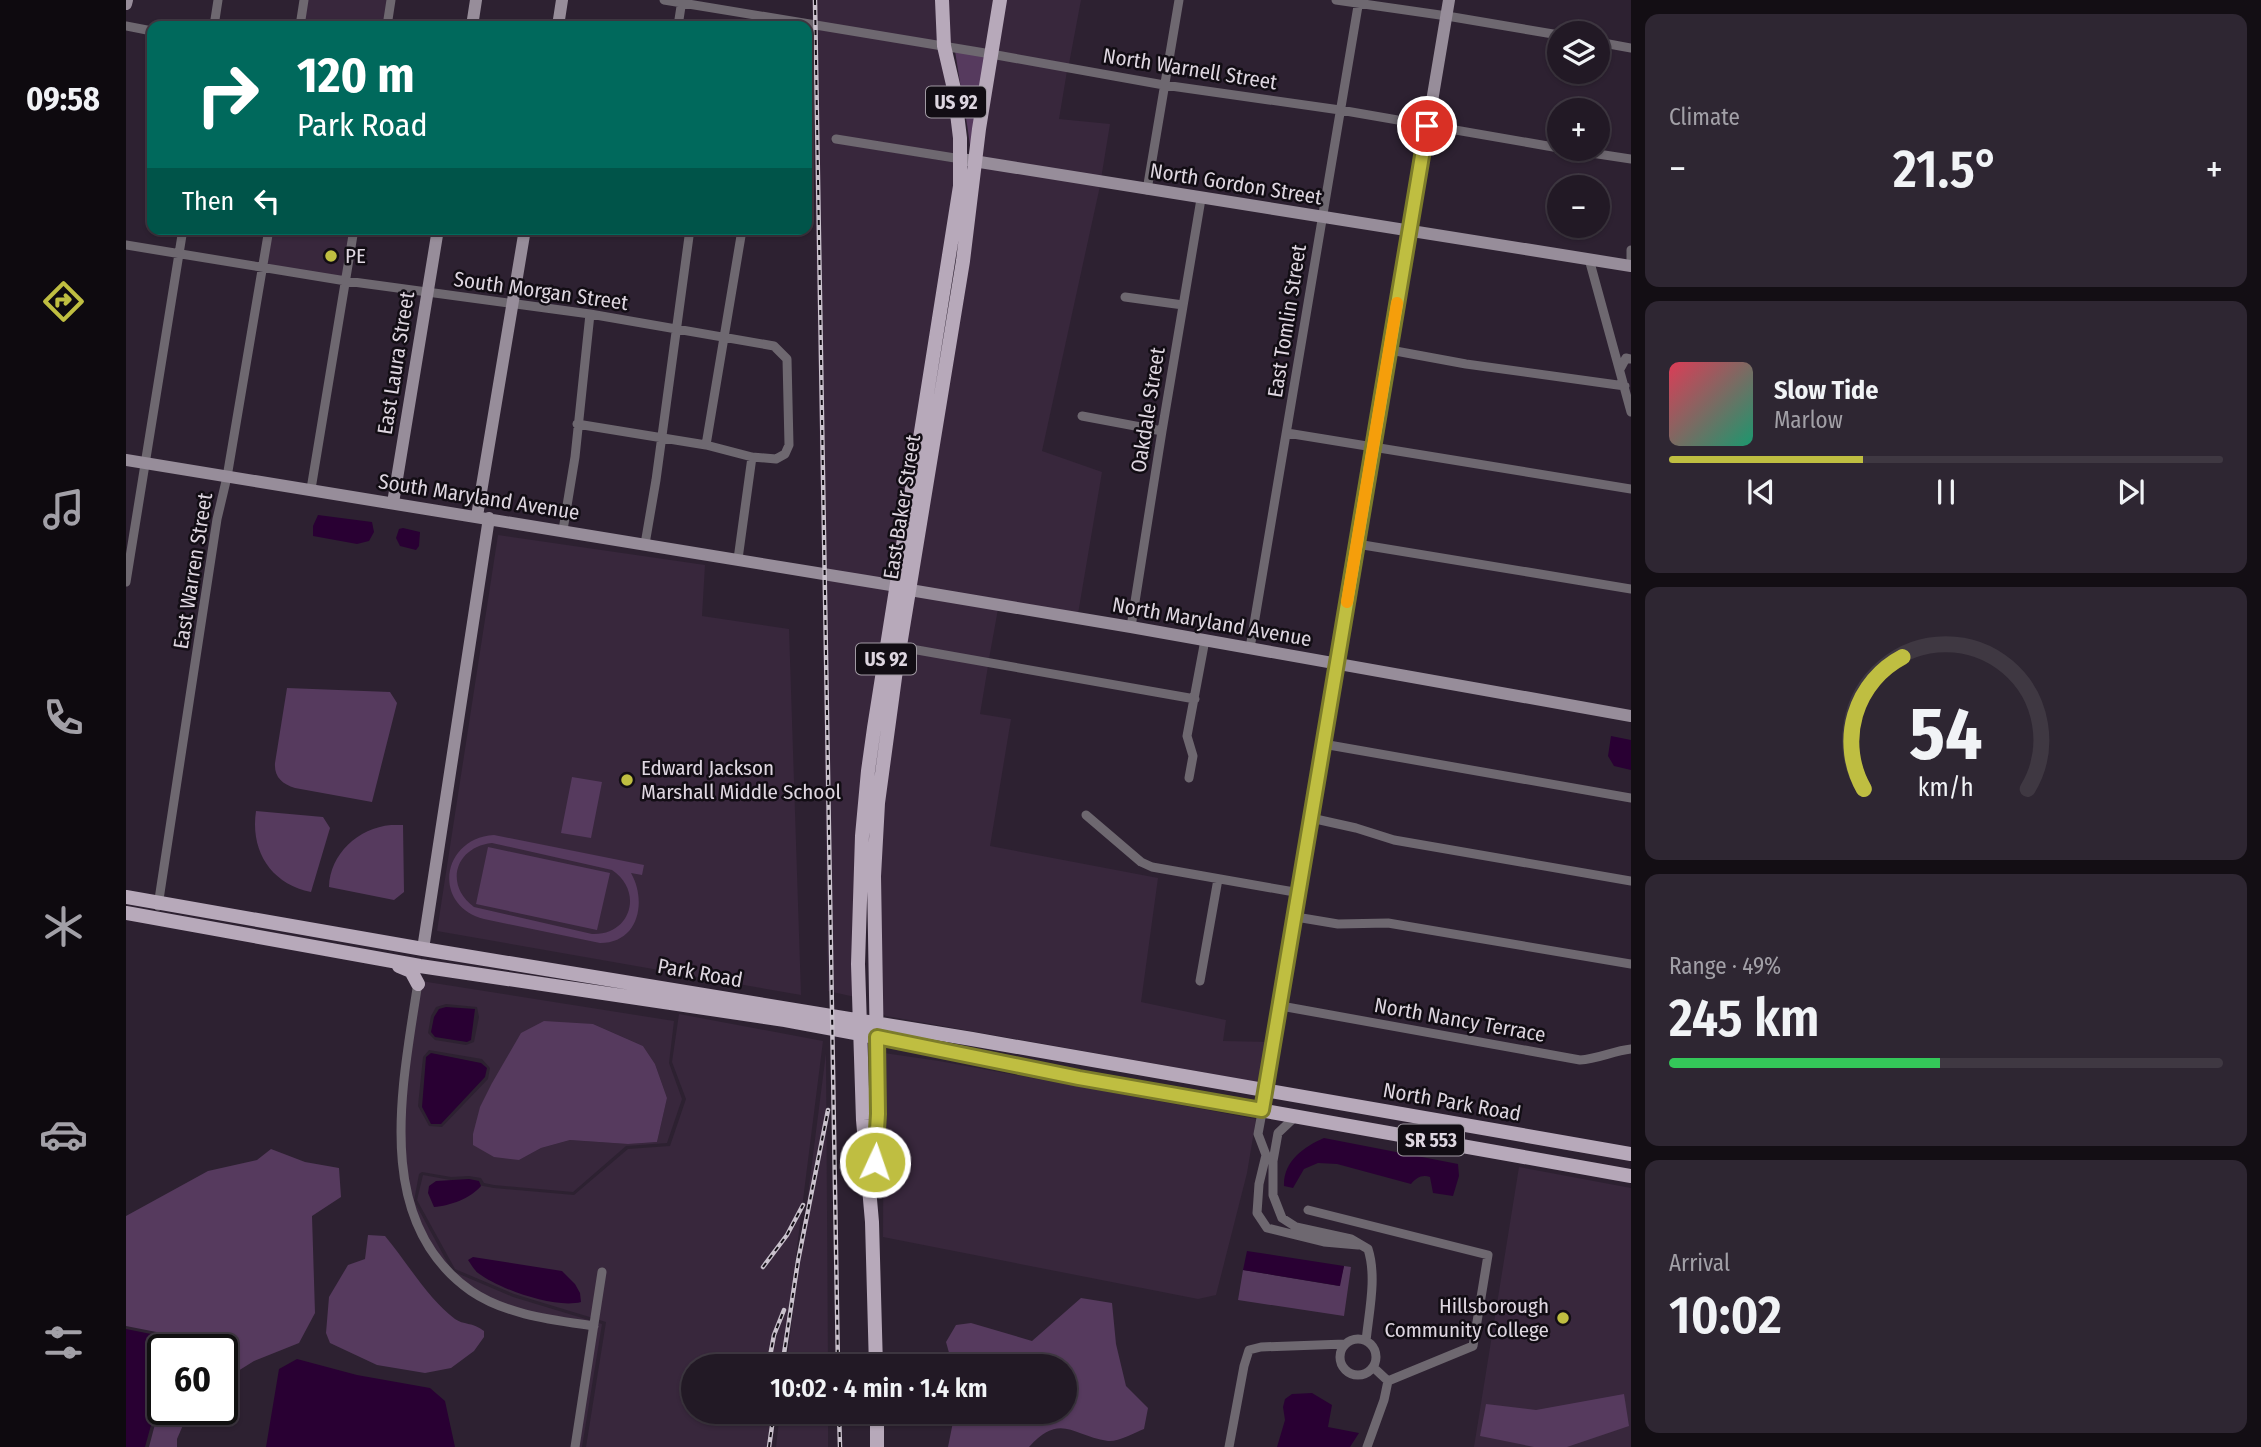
<!DOCTYPE html>
<meta charset="utf-8">
<style>
body{margin:0;font-family:"Fira Sans Condensed",sans-serif;background:#2e2632;color:#f1f3f6;height:100vh;display:flex;flex-direction:column;font-size:26px;white-space:nowrap}
*{box-sizing:border-box;margin:0}
p{font-size:23px;color:#a2a0a7}
.icon{flex:none;width:38px;height:38px;fill:none;stroke:currentColor;stroke-width:2;stroke-linecap:round;stroke-linejoin:round}
.map{position:relative;flex:1;overflow:hidden}
.sheet{display:flex;flex-direction:column;gap:14px;padding:14px;background:#130e14;width:630px}
.sheet>*{flex:none}
.guide{position:absolute;left:21px;top:21px;width:665px;height:214px;border-radius:14px;box-shadow:0 2px 5px #0004,0 0 0 2px #3f3842;background:#00695c;color:#fff;overflow:hidden}
.fabs{position:absolute;left:1421px;top:21px;display:grid;gap:14px}
.fabs a{display:grid;place-items:center;width:63px;height:63px;border-radius:50%;background:#221925;box-shadow:0 2px 5px #0004,0 0 0 2px #3f3842;font-size:35px}
.speed{position:absolute;left:21px;top:1334px;display:flex;gap:14px;font-size:35px;font-weight:700;text-align:center}
.speed>*{display:grid;place-content:center;width:91px;height:91px;border-radius:50%;background:#221925;box-shadow:0 2px 5px #0004,0 0 0 2px #3f3842;line-height:1}
.speed .limit{border:4px solid #111;border-radius:10px;background:#fff;color:#111}
.pin{position:absolute;display:grid;place-items:center;width:60px;height:60px;color:#fff;margin:-30px;border:4px solid #fff;border-radius:50%;box-shadow:0 2px 7px #0007}
.me{position:absolute;width:77px;margin:-38px;rotate:3deg;stroke-linejoin:round;filter:drop-shadow(0 0 5px #0008)}
.turn{display:flex;align-items:center;gap:24px;height:147px;padding:0 35px;font-size:32px}
.turn .icon{width:91px;height:91px;stroke-width:2.5}
.turn b{display:block;font-size:49px;line-height:60px}
.then{display:flex;align-items:center;height:66px;padding:0 35px;background:#0003;gap:14px;font-size:26px}
.big{font-size:52px;font-weight:600;line-height:1.1}
.sheet .tile{flex:1;display:flex;flex-direction:column;justify-content:center;gap:10px;min-width:0;padding:0 24px;border-radius:14px;background:#2e2632}
.sheet .dial{align-items:center;gap:0}
.dial svg{height:182px;overflow:visible;fill:none;stroke:#3f3842;stroke-width:7;stroke-linecap:round;text-anchor:middle}
.dial text{fill:#f1f3f6;stroke:none}
.song{display:flex;align-items:center;gap:21px}
.cover{width:84px;height:84px;border-radius:10px;background:linear-gradient(135deg,hsl(350 70% 55%),hsl(160 70% 35%))}
.played{height:7px;border-radius:4px;background:linear-gradient(90deg,#bfbe41 35%,#3f3842 35%)}
.keys{display:flex;justify-content:space-around;direction:ltr}
.heat{display:flex;justify-content:space-between;align-items:center;font-size:38px;direction:ltr}
.charge{height:10px;border-radius:5px;background:linear-gradient(90deg,#34c759 49%,#3f3842 0)}
.trip{position:absolute;left:555px;top:1354px;width:396px;height:70px;border-radius:35px;background:#221925;box-shadow:0 2px 5px #0004,0 0 0 2px #3f3842;font-weight:600;line-height:70px;text-align:center}
main{display:flex;flex:1;min-height:0}
.dock{display:flex;flex-direction:column;width:126px;justify-content:space-around;align-items:center;background:#0e0a0f;color:#a2a0a7}
.dock .icon{width:49px;height:49px}
.dock .selected{color:#bfbe41}
.dock b{font-size:32px;color:#f1f3f6}
.map>svg:first-child{display:block}
</style>
<main>
<nav class="dock">
<b>09:58</b>
<svg class="icon selected" aria-label="directions" viewBox="0 0 24 24"><path d="M12 3l9 9-9 9-9-9zM9 14v-3h6M13 9l2 2-2 2"/></svg>
<svg class="icon" aria-label="music" viewBox="0 0 24 24"><path d="M9 18V5l10-2v13"/><circle cx="6" cy="18" r="3"/><circle cx="16" cy="16" r="3"/></svg>
<svg class="icon" aria-label="phone" viewBox="0 0 24 24"><path d="M5 4h4l2 5-3 2q2 4 5 5l2-3 5 2v4C11 20 4 13 5 4z"/></svg>
<svg class="icon" aria-label="climate" viewBox="0 0 24 24"><path d="M12 3v18M4 7l16 10M4 17L20 7"/></svg>
<svg class="icon" aria-label="car" viewBox="0 0 24 24"><path d="M5 17H2v-5l4-1 3-4h7l3 4 3 1v5h-3M9 17h6M6 11h13"/><circle cx="7" cy="17" r="2"/><circle cx="17" cy="17" r="2"/></svg>
<svg class="icon" aria-label="filters" viewBox="0 0 24 24"><path d="M4 7h16M4 17h16"/><circle cx="9" cy="7" r="2"/><circle cx="15" cy="17" r="2"/></svg>
</nav>
<div class="map">
<svg width="1505" height="1447" viewBox="0 0 1505 1447">
<rect width="100%" height="100%" fill="#2d2131"/>
<!-- built -->
<path fill="#38273c" fill-rule="evenodd" d="M178,0H265L261,26H174Z
M686,0H812L813,42L686,21Z
M821,0H870L861,49L822,43Z
M878,0H955L943,64L869,51Z
M686,28L814,49L824,90L831,155L707,135L705,142L831,163L768,582L696,569Z
M868,58L941,71L933,119L984,124L975,179L854,159Z
M853,166L974,186L916,451L976,472L952,614L788,587Z
M143,229H228L220,281L137,267Z
M372,535L579,565L576,616L663,629L675,995L311,931Z
M696,577L766,589L744,728L729,997L702,991Z
M787,595L872,609L863,659L779,644Z
M778,651L862,666L854,714L885,719L864,846L1032,878L1015,1002L1100,1020L1097,1041L1144,1042L1137,1083L760,1016L755,1013L754,836Z
M295,981L548,1021L543,1063L556,1099L541,1143L500,1146L447,1192L368,1185L358,1183L355,1178L343,1176L325,1177L296,1172L293,1174L288,1201L326,1271L387,1297L476,1324L456,1447H446L470,1325L383,1307L345,1290L311,1259L287,1222L275,1150L278,1043L289,989ZM320,1004L351,1007L353,1017L348,1042L340,1045L309,1040L302,1033L305,1016L310,1007ZM467,1024L517,1046L529,1064L541,1098L531,1142L502,1144L444,1140L415,1148L393,1160L366,1083L376,1068ZM303,1050L356,1059L364,1068L362,1079L316,1127L303,1126L292,1106L297,1057Z
M553,1014L697,1041L656,1367H567V1412H650L646,1447H460L480,1322L388,1294L329,1269L291,1200L297,1175L368,1188L448,1195L502,1149L544,1146L560,1099L546,1062Z
M700,1053L702,1367H660Z
M758,1053L813,1061L1130,1119L1121,1173L1090,1295L1072,1299L757,1237Z
M1393,1167L1505,1188V1447H1348Z
M654,1412H702V1447H650Z"/>
<!-- green -->
<path fill="#563a5e" fill-rule="evenodd" d="M829,51L860,56L845,153C841,119 834,85 829,51Z
M161,688L264,692L271,703L246,802L169,788C156,784 148,777 149,763Z
M446,777L476,782L465,838L435,833Z
M130,811L197,817L204,828L185,892C145,884 124,851 130,811Z
M265,825H277L278,892L268,900L203,887C204,854 232,828 265,825Z
M368,835L518,865L516,875L505,873C521,901 513,943 474,943L358,919C305,905 316,838 368,835ZM366,843L486,870C518,891 505,936 466,934L348,907C318,885 329,847 366,843Z
M362,847L484,873L471,930L350,904Z
M418,1021L467,1024L517,1046L529,1064L541,1098L531,1142L502,1144L444,1140L415,1148L393,1160L368,1157L347,1145V1134L354,1107L366,1083L395,1033Z
M145,1149L179,1162L213,1168L215,1197L186,1216L189,1313L173,1343L128,1361L96,1381V1371L101,1355L91,1344L0,1326V1216L82,1171L131,1160Z
M242,1235L259,1236C280,1261 303,1300 329,1319C337,1325 347,1322 358,1331V1337L348,1351L325,1368L299,1373L251,1365L204,1343L200,1333L203,1297L222,1265L239,1259Z
M1218,1266L1225,1267L1218,1316L1112,1300L1117,1270L1213,1286Z
M955,1298L986,1303L990,1344L1000,1386L1022,1408L1018,1429C1008,1433 992,1442 982,1441C946,1436 935,1412 903,1447H822L829,1412H938V1367H827L820,1342L830,1325L845,1323L906,1341Z
M1498,1394L1503,1426L1441,1447H1408L1354,1436L1360,1404L1410,1410Z
M37,1407V1409H64L51,1439V1447H23L33,1409Z"/>
<!-- water -->
<path fill="#290033" d="M192,515L246,522L248,532L243,541L231,544L187,536V526Z
M277,528L294,532L293,546L290,550L274,546L270,538L273,529Z
M1485,736L1505,740V770L1488,766L1482,756Z
M320,1007L349,1009L345,1040L341,1042L309,1037L305,1032L308,1017L313,1009Z
M305,1053L355,1063L361,1068L359,1077L315,1124H305L296,1107L300,1057Z
M1198,1138L1332,1164L1333,1176L1327,1196L1307,1193L1304,1177C1296,1174 1290,1178 1285,1184L1211,1164L1192,1163L1178,1169L1167,1188L1158,1186C1157,1162 1177,1147 1198,1138Z
M343,1179L353,1181L355,1186C345,1198 324,1206 308,1207L302,1193L303,1186L310,1181Z
M1121,1251L1218,1266L1214,1286L1117,1270Z
M347,1257L436,1271L449,1284L454,1293L455,1302C429,1309 373,1289 352,1273C348,1270 345,1264 342,1260Z
M0,1329L90,1347L92,1349H37V1403L30,1407L19,1447H0Z
M171,1359L231,1375L304,1388L319,1401L329,1447H140L153,1369Z
M1186,1393L1206,1405L1202,1427L1233,1433L1224,1447H1151L1159,1420L1157,1407L1159,1399L1166,1394Z"/>
<g fill="none" stroke-linecap="round" stroke-linejoin="round">
<!-- street -->
<path stroke="#6e6870" stroke-width="9" d="M538,0L865,54L1038,85L1214,110L1433,148
M1210,0L1321,16L1433,35
M0,26L26,31
M88,26L92,0
M174,26L178,0
M261,26L265,0
M552,26L556,0
M1472,42L1505,48
M710,139L835,159
M1439,149L1505,159
M1021,190L1053,0
M0,245L220,281L464,314L648,346L661,359L663,445L659,454L650,459L626,457L580,445L451,424
M1505,250V264
M1463,259L1505,412
M999,297L1057,305
M1264,350L1340,364L1499,386
M1494,369L1500,358L1505,359
M956,416L1036,431
M1161,433L1505,489
M580,445L616,230L613,229
M185,489L228,229
M437,530L449,457L464,314
M519,544L530,480L564,229
M1231,544L1505,589
M612,559L626,457
M0,582L57,229
M1005,627L1036,431L1075,199
M774,647L1069,699
M1124,648L1233,0
M1197,744L1505,798
M1063,778L1067,756L1061,736L1079,640
M960,815L1015,862L1026,867L1174,893
M1185,818L1230,828L1268,840L1505,881
M32,906L91,519L101,477L143,229
M1170,917L1212,924L1262,923L1505,964
M1074,981L1092,879
M292,982C277,1083 245,1221 345,1291C380,1315 428,1320 468,1326
M1155,1006L1454,1060C1472,1059 1487,1051 1505,1049
M1140,1091L1132,1134L1140,1155L1133,1184L1131,1213L1141,1228L1198,1242L1232,1245
M1170,1116L1152,1133L1147,1161V1195L1156,1218L1170,1227L1225,1239L1242,1249C1251,1277 1243,1311 1240,1341
M1182,1210L1362,1255L1347,1346L1262,1381L1247,1367
M1214 1357a18 18 0 1 1 36 0a18 18 0 1 1-36 0Z
M449,1447L476,1272
M1103,1447L1118,1366L1123,1350L1135,1347L1219,1344
M1241,1447L1258,1400L1262,1381"/>
<!-- secondary -->
<path stroke="#978d9a" stroke-width="12" d="M0,4L1,0
M346,26L350,0
M432,26L436,0
M835,159L1505,266
M0,460L728,579L771,586L784,590L1005,627L1505,716
M267,503L312,229
M351,516L399,229
M297,949L363,518
M1140,1091L1323,0"/>
<!-- primary -->
<path stroke="#b7a9ba" stroke-width="14" d="M0,897L297,949L846,1039L1505,1154
M0,913L294,966L659,1020L821,1050L953,1078L1505,1176
M273,966L285,971L292,984
M749,1175L752,1114L748,876L752,803L770,670L837,261L853,129L874,0
M750,1367L746,1222L737,1120L732,964L736,836L742,771L748,728L834,186V138L828,89L818,46L816,0
M751,1412V1447"/>
<defs>
<path id="rail" d="M689,0L712,1367
M637,1267L661,1235L677,1205
M642,1367L648,1335L658,1310
M656,1367L672,1261L702,1110
M713,1412L714,1447
M643,1447L648,1412"/>
</defs>
<!-- rail casing -->
<use href="#rail" stroke="#c9c1cc" stroke-width="4.5"/>
<!-- rail -->
<use href="#rail" stroke="#120d14" stroke-width="2" stroke-dasharray="5" stroke-linecap="butt"/>
</g>
<g fill="none" stroke-linecap="round" stroke-linejoin="round">
<defs>
<path id="route" d="M749,1162L752,1114L751,1037L953,1078L1136,1110L1301,126"/>
</defs>
<!-- route casing -->
<use href="#route" stroke="#7c7c2a" stroke-width="18"/>
<!-- route -->
<use href="#route" stroke="#bfbe41" stroke-width="12"/>
<!-- slow -->
<path stroke="#f59e0b" stroke-width="12" d="M1221,602L1271,303"/>
</g>
<!-- markers -->
<g fill="#bfbe41" stroke="#120d14" stroke-width="2.5">
<circle cx="205" cy="256" r="7"/>
<circle cx="501" cy="780" r="7"/>
<circle cx="1437" cy="1318" r="7"/>
</g>
<g text-anchor="middle" stroke-width="5" stroke-linejoin="round" paint-order="stroke">
<!-- shield labels -->
<g fill="#120d14" stroke="#a19aa3" stroke-width="2">
<rect x="800" y="86.5" width="60" height="31" rx="5"/>
<rect x="730" y="643.5" width="60" height="31" rx="5"/>
<rect x="1272" y="1124.5" width="66" height="31" rx="5"/>
</g>
<g font-size="19" font-weight="bold" fill="#ded6e0">
<text x="830" y="109">US 92</text>
<text x="760" y="666">US 92</text>
<text x="1305" y="1147">SR 553</text>
</g>
<!-- street labels -->
<g font-size="21" fill="#ded6e0" stroke="#120d14">
<text transform="translate(1064 69) rotate(9)" y="7">North Warnell Street</text>
<text transform="translate(1110 184) rotate(9)" y="7">North Gordon Street</text>
<text transform="translate(415 291) rotate(8)" y="7">South Morgan Street</text>
<text transform="translate(1161 321) rotate(-81)" y="7">East Tomlin Street</text>
<text transform="translate(270 363) rotate(-81)" y="7">East Laura Street</text>
<text transform="translate(1022 410) rotate(-81)" y="7">Oakdale Street</text>
<text transform="translate(353 497) rotate(9)" y="7">South Maryland Avenue</text>
<text transform="translate(776 507) rotate(-81)" y="7">East Baker Street</text>
<text transform="translate(67 571) rotate(-81)" y="7">East Warren Street</text>
<text transform="translate(1086 622) rotate(10)" y="7">North Maryland Avenue</text>
<text transform="translate(574 973) rotate(10)" y="7">Park Road</text>
<text transform="translate(1334 1020) rotate(10)" y="7">North Nancy Terrace</text>
<text transform="translate(1326 1102) rotate(10)" y="7">North Park Road</text>
</g>
<!-- poi labels -->
<g font-size="21" fill="#ded6e0" stroke="#120d14" text-anchor="start">
<text x="219" y="263">PE</text>
<text x="515" y="775">Edward Jackson<tspan x="515" dy="24">Marshall Middle School</tspan></text>
<text x="1423" y="1313" text-anchor="end">Hillsborough<tspan x="1423" dy="24">Community College</tspan></text>
</g>
</g>
</svg>
<div class="fabs">
<a><svg class="icon" aria-label="layers" viewBox="0 0 24 24"><path d="M12 4l9 5-9 5-9-5zM3 14l9 5 9-5"/></svg></a>
<a>+</a>
<a>−</a>
</div>
<div class="speed"><div class="limit">60</div></div>
<div class="pin" style="left:1301px;top:126px;background:#d93025"><svg class="icon" aria-label="arrive" viewBox="0 0 24 24"><path d="M6 21V4h12l-3 4 3 4H6"/></svg></div>
<svg class="me" style="left:749px;top:1162px" viewBox="-20 -20 40 40"><circle r="17" fill="#bfbe41" stroke="#fff" stroke-width="3"/><path d="M0-11L8 9 0 5-8 9z" fill="#fff"/></svg>
<div class="trip">10:02 · 4 min · 1.4 km</div>
<div class="guide">
<div class="turn"><svg class="icon" aria-label="right" viewBox="0 0 24 24"><path d="M7 20v-9h11M14 6l5 5-5 5"/></svg><div><b>120 m</b>Park Road</div></div>
<div class="then">Then<svg class="icon" aria-label="left" viewBox="0 0 24 24"><path d="M17 20v-9H6M10 6l-5 5 5 5"/></svg></div>
</div>
</div>
<section class="sheet">
<div class="tile"><p>Climate</p>
<div class="heat"><a>−</a><b class="big">21.5°</b><a>+</a></div>
</div>
<div class="tile">
<div class="song"><i class="cover"></i><div><b>Slow Tide</b><p>Marlow</p></div></div>
<div class="played"></div>
<div class="keys"><svg class="icon" aria-label="previous" viewBox="0 0 24 24"><path d="M18 5L8 12l10 7zM5 5v14"/></svg><svg class="icon" aria-label="pause" viewBox="0 0 24 24"><path d="M8 5v14M16 5v14"/></svg><svg class="icon" aria-label="next" viewBox="0 0 24 24"><path d="M6 5l10 7-10 7zM19 5v14"/></svg></div>
</div>
<div class="tile dial"><svg viewBox="0 0 100 80">
<path d="M14 69A42 42 0 1 1 86 69"/>
<path d="M14 69A42 42 0 0 1 31 11" stroke="#bfbe41"/>
<text x="50" y="56" font-size="32" font-weight="700">54</text>
<text x="50" y="72" font-size="11">km/h</text>
</svg></div>
<div class="tile"><p>Range · 49%</p><b class="big">245 km</b><div class="charge"></div></div>
<div class="tile"><p>Arrival</p><b class="big">10:02</b></div>
</section>
</main>
